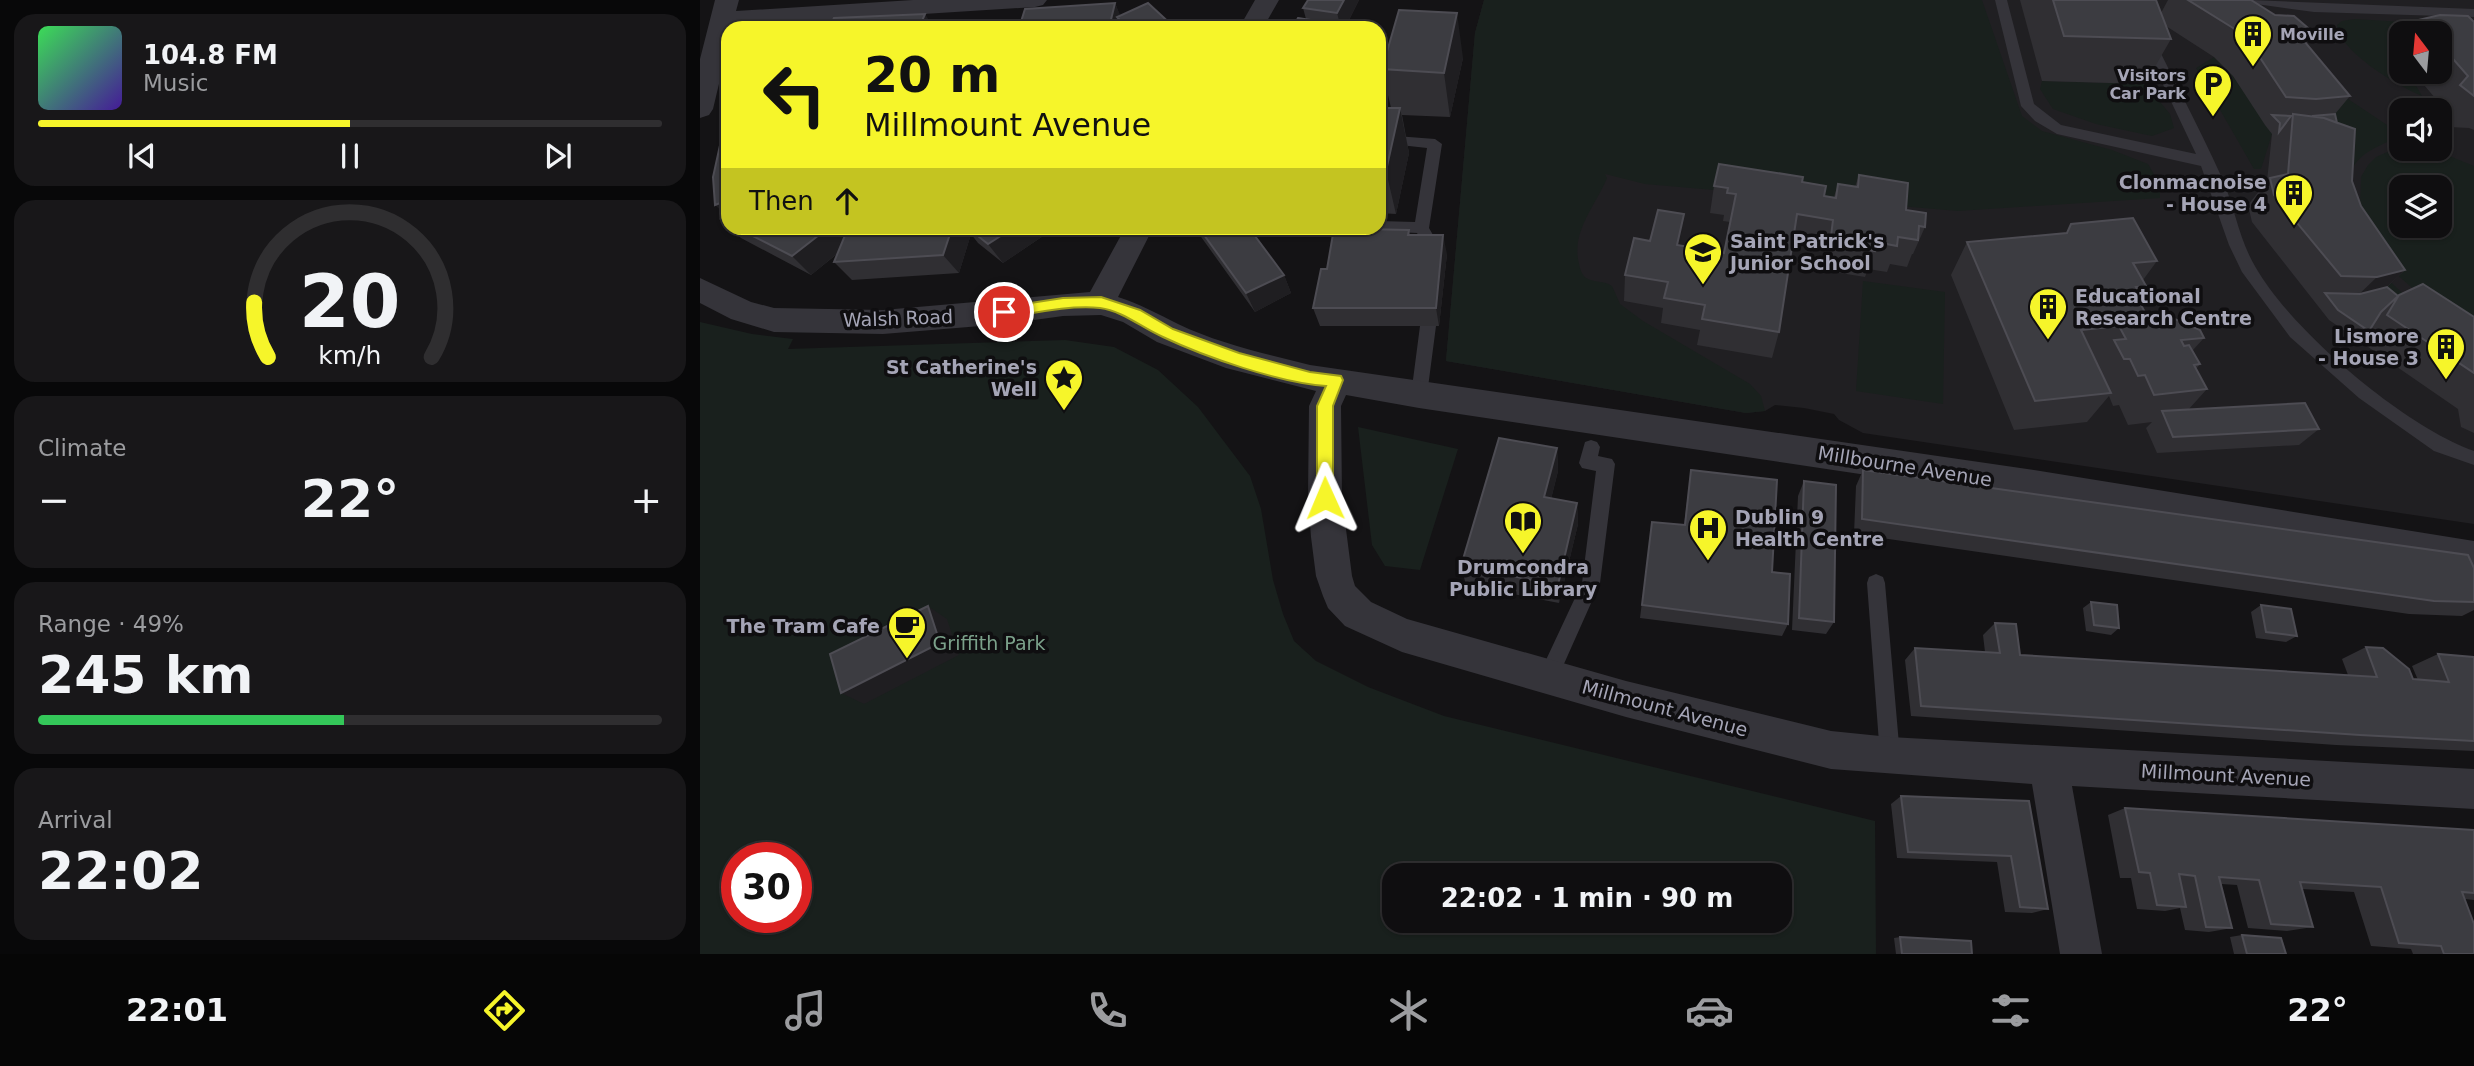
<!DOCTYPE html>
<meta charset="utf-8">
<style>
body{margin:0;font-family:"DejaVu Sans",sans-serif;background:#181719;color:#f1f3f6;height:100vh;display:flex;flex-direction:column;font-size:26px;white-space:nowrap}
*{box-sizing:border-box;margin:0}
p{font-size:23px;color:#9b9c9f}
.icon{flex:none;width:38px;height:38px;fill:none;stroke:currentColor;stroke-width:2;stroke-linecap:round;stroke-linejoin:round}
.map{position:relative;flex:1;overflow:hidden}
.panel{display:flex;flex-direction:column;gap:14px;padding:14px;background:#080809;width:700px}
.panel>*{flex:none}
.top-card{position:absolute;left:21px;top:21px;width:665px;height:214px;border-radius:21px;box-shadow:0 2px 5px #0004,0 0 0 2px #2f2e30;background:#f6f52a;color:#111;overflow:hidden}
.needle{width:46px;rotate:344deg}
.fabs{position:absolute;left:1689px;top:21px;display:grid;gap:14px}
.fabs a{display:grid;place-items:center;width:63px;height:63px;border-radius:14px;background:#0f0e10;box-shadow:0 2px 5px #0004,0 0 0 2px #2f2e30;font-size:35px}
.speed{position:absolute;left:21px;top:842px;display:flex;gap:14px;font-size:35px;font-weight:700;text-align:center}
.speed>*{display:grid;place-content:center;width:91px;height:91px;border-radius:50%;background:#0f0e10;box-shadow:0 2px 5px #0004,0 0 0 2px #2f2e30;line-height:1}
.speed .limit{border:10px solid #d22;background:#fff;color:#111}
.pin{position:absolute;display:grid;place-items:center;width:60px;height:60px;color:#fff;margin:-30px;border:4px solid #fff;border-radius:50%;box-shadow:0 2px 7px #0007}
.me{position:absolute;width:77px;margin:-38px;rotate:359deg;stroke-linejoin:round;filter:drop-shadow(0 0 5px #0008)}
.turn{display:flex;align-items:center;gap:24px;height:147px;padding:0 28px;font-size:32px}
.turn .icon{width:91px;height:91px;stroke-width:2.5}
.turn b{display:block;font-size:49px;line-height:60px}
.then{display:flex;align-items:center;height:66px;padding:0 28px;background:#0003;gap:14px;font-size:26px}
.big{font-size:52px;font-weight:800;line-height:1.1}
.panel .widget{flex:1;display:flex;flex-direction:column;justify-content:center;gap:10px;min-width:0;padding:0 24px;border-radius:21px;background:#181719}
.panel .dial{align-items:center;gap:0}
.dial svg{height:182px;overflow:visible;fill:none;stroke:#2f2e30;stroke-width:7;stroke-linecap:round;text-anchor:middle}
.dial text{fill:#f1f3f6;stroke:none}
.song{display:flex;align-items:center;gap:21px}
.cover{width:84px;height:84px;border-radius:10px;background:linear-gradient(135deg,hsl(130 70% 55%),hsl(260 70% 35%))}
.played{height:7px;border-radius:4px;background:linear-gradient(90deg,#f6f52a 50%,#2f2e30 50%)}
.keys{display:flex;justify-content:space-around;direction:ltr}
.heat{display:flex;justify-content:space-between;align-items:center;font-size:38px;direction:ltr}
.charge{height:10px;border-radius:5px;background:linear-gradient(90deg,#34c759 49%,#2f2e30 0)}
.trip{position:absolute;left:682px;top:863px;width:410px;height:70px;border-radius:21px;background:#0f0e10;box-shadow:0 2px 5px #0004,0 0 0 2px #2f2e30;font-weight:800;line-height:70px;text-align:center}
.menu{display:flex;height:112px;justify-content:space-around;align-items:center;background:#060606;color:#9b9c9f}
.menu .icon{width:49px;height:49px}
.menu .active{color:#f6f52a}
.menu b{font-size:32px;color:#f1f3f6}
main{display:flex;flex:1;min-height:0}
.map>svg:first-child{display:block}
</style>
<main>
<section class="panel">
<div class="widget">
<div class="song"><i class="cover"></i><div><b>104.8 FM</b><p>Music</p></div></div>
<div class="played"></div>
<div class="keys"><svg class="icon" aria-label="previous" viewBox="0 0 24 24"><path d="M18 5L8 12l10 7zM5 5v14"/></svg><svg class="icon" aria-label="pause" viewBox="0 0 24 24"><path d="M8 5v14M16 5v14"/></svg><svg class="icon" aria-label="next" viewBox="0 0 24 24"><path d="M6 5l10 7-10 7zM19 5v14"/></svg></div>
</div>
<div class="widget dial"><svg viewBox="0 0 100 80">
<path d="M14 69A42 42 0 1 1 86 69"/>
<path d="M14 69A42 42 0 0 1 8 45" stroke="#f6f52a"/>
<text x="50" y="56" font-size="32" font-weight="700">20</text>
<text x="50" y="72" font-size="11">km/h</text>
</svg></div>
<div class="widget"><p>Climate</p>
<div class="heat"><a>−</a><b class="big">22°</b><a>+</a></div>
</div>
<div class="widget"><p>Range · 49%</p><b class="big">245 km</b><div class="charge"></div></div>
<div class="widget"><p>Arrival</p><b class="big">22:02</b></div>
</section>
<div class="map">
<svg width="1774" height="954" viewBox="0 0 1774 954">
<rect width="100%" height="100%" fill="#141315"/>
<!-- built -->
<path fill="#201f22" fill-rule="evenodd" d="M784,0H1774V524L1163,433L1139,420L1134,414L1104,408L1075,405L1065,411L1046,413L746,361L775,33ZM1701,33H1740V72H1701ZM1701,110H1740V149H1701ZM1701,187H1740V226H1701Z"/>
<!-- green -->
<path fill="#19201d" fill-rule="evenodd" d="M784,0H1282L1322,116L1342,131L1412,150L1448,164L1460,185V198L1258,211L945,184L905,174L907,178C895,207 871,231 879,264C880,269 882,275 886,278C894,283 904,280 912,286L920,304L943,321L1050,384L1061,396L1065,411L1046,413L746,361L775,33Z
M1655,19L1734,24L1740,33H1701V47L1695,49L1701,60V72H1708L1722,96C1698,86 1640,52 1637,25L1642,21Z
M1514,57L1533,76L1572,134L1561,169H1554L1496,68Z
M1583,71L1612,75L1699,133C1694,144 1662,146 1651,171C1645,184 1646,199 1650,213C1666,273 1720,313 1774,339V364L1683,303L1635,234L1628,209L1631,141L1626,124Z
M1342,81L1445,84L1470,114L1474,128L1452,136L1396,124L1353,109L1340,89Z
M1701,146V149H1732L1774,166V328L1727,301L1693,271L1660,209L1661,177L1668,165L1676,157ZM1701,187H1740V226H1701Z
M1163,281L1245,292L1243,404L1156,391Z
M0,322L52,334L93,339L88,349L365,340L414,347L458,370L498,407L550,476L561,509L573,580L583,614L594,641L616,661L668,687L744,716L1175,821L1176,954H0ZM37,858H96V917H37ZM695,875H1080V920H695Z
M658,427L758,449L720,570L685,566L672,545Z"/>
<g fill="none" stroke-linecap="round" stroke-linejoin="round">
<!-- lane -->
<path fill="#35343a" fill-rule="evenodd" d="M1295,0H1307L1334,104L1361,125L1496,154L1428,11L1427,0H1439L1440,11C1467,67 1497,123 1522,178C1535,208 1539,240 1556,268C1593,332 1704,426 1774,451V465L1734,451L1659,398L1590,337L1542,272L1529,245L1501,166L1357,134L1335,121L1321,106Z
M1550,0L1774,9V17L1614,12L1556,4Z
M696,136L735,139L742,144L729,228L744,254L741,258H731L717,233L679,231L672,228H679V221L715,222L727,148L691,144L689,141Z
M728,320L736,326L727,395L725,400H713L711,395L720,326Z
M891,440L897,442L900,447L898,456L912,459L915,464L900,583L855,684L848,687L841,684L838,677L882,583L896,471L882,468L879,463L885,442Z
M1176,574L1183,577L1185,583L1200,756L1197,763L1190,766L1183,763L1180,756L1167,583L1169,577Z"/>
<!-- street -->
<path fill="#35343a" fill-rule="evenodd" d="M15,0H39L36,11L213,0H347L343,5L335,7L33,26L28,28V46L13,109L9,115L0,118V59Z
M555,0H579L563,28H539Z
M425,228H453L418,297C440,304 458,314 478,324C520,344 566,354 610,365L1334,470L1774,541V573L1334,500L719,408L646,395L641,406L642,498L652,576L655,586L671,602L707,619L926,681L1131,731L1190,737L1774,769V809L1372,786L1402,954H1360L1332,784L1131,769L926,717L702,652L645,626L628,608L623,596L616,576L611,537L608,498L609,406L616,391L526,368L457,342L423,322L401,315L363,316L305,324L183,334L74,332L31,319L0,303V278L51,302L74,308L183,310L390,292Z"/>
</g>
<!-- wall -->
<path fill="#302f33" d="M608,0H659L645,28H584L593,27L606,19L603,8Z
M1320,0H1456L1461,13L1468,0H1551L1601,38L1650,96L1635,114L1652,181L1661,206L1705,270L1687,287L1698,296L1774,317V433L1761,427L1758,409L1629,320L1552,222L1548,205L1567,181L1572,134L1565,125L1533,76L1514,57L1466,26L1471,39L1445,84L1342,81Z
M415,3L420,16L475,28H319Z
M1718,20L1774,22V130L1769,128L1750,127L1740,118V110H1736L1741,105L1713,72H1740V33H1707Z
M1701,41V57L1694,49Z
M763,58L750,117L702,115L709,153L696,214L679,213V108H691L682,69Z
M1159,175L1206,210L1225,227L1213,254H1212L1207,267L1190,264L1187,272L1168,269L1165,277L1122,270L1125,247L1093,242L1079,332L1072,358L997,345L1000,330L961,323L963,308L924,301L925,275L950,241L984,214L980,245L1024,253L1030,222L1023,221L1024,215L1010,213L1014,186L1134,197L1138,184L1155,187Z
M30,228H355L303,263L278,243L271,234L259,273L152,280L134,262L137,254L111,275L41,238Z
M496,228H549L584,275L591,293L555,312L499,234Z
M709,230L710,235L747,254L739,326H620L613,308L627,269L660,234Z
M1267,242L1457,261L1443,280L1446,286L1440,294L1445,302L1441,306L1448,318L1504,338L1493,350L1500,364L1496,369L1507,389L1488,410L1619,429L1599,445L1457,453L1446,428L1452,422L1428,425L1419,405L1413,406L1409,396L1387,422L1314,430L1251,275Z
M857,448L858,471L851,499L877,503L878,524L859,603L766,585L761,566Z
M991,470L1072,572L1088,624L1082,636L940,618L952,522L984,525Z
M1163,470L1774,568V610L1762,616L1709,614L1154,534L1156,486Z
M1104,481L1134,622L1126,634L1092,630L1098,496Z
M1391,602L1419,628L1411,635L1386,631L1383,608Z
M1561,605L1597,636L1586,642L1556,638L1551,612Z
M1295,623L1320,655L1648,675L1642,659L1666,647L1713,679L1718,680L1712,666L1738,654L1774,657V751L1636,745L1211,716L1205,660L1215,648L1285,652L1283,635Z
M1201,796L1329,801L1348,909L1332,913L1305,912L1297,862L1197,858L1191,804Z
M1425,808L1774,830V900L1765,899L1774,954H1713L1711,949L1671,946L1654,892L1602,889L1613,927L1587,931L1548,928L1537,885L1521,884L1532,928L1509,932L1485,930L1480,908L1465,911L1437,909L1431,878H1420L1408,815Z
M1542,935L1586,954H1534L1530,937Z
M1200,937L1272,954H1196L1194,938Z"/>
<!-- shaded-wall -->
<path fill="#1f1e21" d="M644,0H659L645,28H641L637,13Z
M415,3L424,24L417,17L421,28H409Z
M757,13L763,58L750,117L744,73Z
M225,14L234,28H219Z
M617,21L619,28H613Z
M700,108L709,153L696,214L686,171Z
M28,200V217L15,205Z
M984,214L981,241L974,272L977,245Z
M128,228H155L161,234L111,275L92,256Z
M252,228H266L271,234L259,273L243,255Z
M313,228H355L303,263L288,244Z
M743,235L747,254L739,326L736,308Z
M1705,270L1677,296L1650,303L1677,277Z
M584,275L591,293L555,312L546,293Z
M857,448L858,471L846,519L844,497Z
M877,503L878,524L859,603L858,585Z
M228,606L247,619L259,655L164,704L141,693Z"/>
<!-- building -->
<path fill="#3c3c41" stroke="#4d4c53" stroke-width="2" d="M608,0H644L637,13L603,8Z
M1353,0H1456L1471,39L1364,36Z
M1488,0H1551L1575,15L1594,16L1608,28L1599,35L1650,96L1616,99L1586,97L1553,47L1533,28Z
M415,3L409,28H319L325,9Z
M448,3L475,28H427L417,17Z
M699,10L757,13L744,73L682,69Z
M225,14L219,28H129L134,18Z
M1740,15L1768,16L1774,22V96L1760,85L1768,76L1740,44V33H1730L1718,20Z
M598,18L617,21L613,28H584L585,26L593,27Z
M88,22L97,28H76Z
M679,108H700L686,171L679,170Z
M28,109V200L15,205L13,177Z
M1593,114L1624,118L1655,129L1652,181L1661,206L1705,270L1677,277L1641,276L1574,195L1570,178L1588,174Z
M1635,114L1637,123L1624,118L1612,116Z
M1572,115L1591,116L1579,132L1580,123Z
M1019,164L1103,177L1102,182L1126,186L1124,196L1136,198L1138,184L1158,187L1159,175L1208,183L1206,210L1226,213L1225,227L1219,226L1218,240L1198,237L1197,246L1176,242L1175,251L1130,244L1133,220L1097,214L1079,332L1002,319L1005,305L964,298L968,282L925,275L934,238L950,241L958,210L984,214L977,245L1024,253L1036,194L1027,193L1028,188L1014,186Z
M28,214V223L21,219Z
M1433,218L1457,261L1433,263L1446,286L1436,287L1445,302L1440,303L1448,318L1468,316L1500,330L1504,338L1481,340L1484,346L1489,345L1500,364L1494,365L1507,389L1454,395L1445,375L1438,376L1430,359H1424L1414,340L1426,339L1419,326L1381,330L1411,393L1335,401L1267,242L1367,233L1371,224Z
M37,228H128L92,256Z
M148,228H252L243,255L134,262Z
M268,228H313L288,244Z
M499,228H549L584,275L546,293Z
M661,229L709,230L708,235H743L736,308H613L621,269H627L633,234H660Z
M1723,284L1774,317V373L1687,315L1699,295Z
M1687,287L1698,296L1681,312L1669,331L1638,310L1625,293L1660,294Z
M1605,403L1619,429L1473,437L1462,411Z
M799,438L857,448L844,497L877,503L858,585L761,566Z
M991,470L1077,480L1072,572L1090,574L1088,624L942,605L952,522L985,525Z
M1163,470L1768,555L1774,568V602L1734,601L1162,519Z
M1104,481L1136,485L1134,622L1099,618Z
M1391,602L1417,605L1419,628L1394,625Z
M1561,605L1591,609L1597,636L1566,632Z
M228,606L240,643L141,693L130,654Z
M1295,623L1316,624L1320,655L1677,677L1666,647L1683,648L1709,669L1713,679L1749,682L1738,654L1774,657V741L1660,735L1221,706L1215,648L1300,653Z
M1201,796L1329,801L1348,909L1320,907L1311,856L1208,852Z
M1425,808L1774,830V893L1762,892L1774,924V954H1744L1741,946L1699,943L1681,887L1600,882L1613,927L1571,924L1559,880L1519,877L1532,928L1506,927L1495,876L1479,874L1486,907L1457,905L1450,873L1439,872Z
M1542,935L1581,938L1586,954H1547Z
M1200,937L1271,941L1272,954H1202Z"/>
<!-- route -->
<path fill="#f6f52a" stroke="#a09f1b" stroke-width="2" d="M401,297L440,310L473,329L539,353L610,372L641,376L643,380L633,406V498L631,503H619L617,498V406L626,386C580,383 505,357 463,337C442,328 423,311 400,308C369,305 335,313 304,318L297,312L304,307L363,298Z"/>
<!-- icons -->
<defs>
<symbol id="building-pin" viewBox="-11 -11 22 30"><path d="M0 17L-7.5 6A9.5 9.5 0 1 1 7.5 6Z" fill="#f6f52a" stroke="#0f0e10"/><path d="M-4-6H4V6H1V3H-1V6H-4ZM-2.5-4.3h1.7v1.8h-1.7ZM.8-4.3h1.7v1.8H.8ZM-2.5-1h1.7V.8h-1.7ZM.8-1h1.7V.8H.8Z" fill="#111"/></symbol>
<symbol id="parking-pin" viewBox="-11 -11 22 30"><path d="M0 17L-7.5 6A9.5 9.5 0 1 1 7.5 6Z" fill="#f6f52a" stroke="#0f0e10"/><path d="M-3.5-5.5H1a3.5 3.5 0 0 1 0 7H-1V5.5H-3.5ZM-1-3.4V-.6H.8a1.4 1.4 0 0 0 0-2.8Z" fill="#111"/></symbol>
<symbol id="school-pin" viewBox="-11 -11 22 30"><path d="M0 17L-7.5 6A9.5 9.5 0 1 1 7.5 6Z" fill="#f6f52a" stroke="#0f0e10"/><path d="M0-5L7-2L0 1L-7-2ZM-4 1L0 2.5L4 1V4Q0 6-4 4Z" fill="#111"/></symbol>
<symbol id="sight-pin" viewBox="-11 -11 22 30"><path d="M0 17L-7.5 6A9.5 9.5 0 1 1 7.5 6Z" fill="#f6f52a" stroke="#0f0e10"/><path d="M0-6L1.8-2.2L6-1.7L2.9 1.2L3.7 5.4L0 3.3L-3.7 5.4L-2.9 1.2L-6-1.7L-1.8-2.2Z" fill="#111"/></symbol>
<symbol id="library-pin" viewBox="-11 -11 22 30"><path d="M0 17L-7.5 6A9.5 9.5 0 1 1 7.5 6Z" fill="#f6f52a" stroke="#0f0e10"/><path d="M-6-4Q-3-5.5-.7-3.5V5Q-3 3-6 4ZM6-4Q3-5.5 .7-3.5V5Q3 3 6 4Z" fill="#111"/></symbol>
<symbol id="hospital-pin" viewBox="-11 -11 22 30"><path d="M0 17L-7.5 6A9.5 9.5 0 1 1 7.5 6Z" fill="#f6f52a" stroke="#0f0e10"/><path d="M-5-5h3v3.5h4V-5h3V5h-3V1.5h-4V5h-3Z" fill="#111"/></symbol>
<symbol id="cafe-pin" viewBox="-11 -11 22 30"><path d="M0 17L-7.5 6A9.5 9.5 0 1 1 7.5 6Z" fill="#f6f52a" stroke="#0f0e10"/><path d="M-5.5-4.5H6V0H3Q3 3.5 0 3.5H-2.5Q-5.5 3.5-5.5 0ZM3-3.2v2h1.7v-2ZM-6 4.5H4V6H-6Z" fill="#111"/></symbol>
</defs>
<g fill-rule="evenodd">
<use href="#building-pin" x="1531" y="12" width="44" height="60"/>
<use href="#parking-pin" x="1491" y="62" width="44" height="60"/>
<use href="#building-pin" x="1572" y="171" width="44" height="60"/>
<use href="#school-pin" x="981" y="230" width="44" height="60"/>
<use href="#building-pin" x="1326" y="285" width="44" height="60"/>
<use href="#building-pin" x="1724" y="325" width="44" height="60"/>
<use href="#sight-pin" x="342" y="356" width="44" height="60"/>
<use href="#library-pin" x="801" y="499" width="44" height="60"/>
<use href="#hospital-pin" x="986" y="506" width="44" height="60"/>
<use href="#cafe-pin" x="185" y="604" width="44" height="60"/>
</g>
<g text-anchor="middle" stroke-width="7" stroke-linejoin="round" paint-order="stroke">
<!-- far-poi labels -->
<g font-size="16" font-weight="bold" fill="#a5a5b6" stroke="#0f0e10" text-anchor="start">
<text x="1580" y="40">Moville</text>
<text x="1486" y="81" text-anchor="end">Visitors<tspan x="1486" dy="18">Car Park</tspan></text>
</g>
<!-- poi labels -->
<g font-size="19" font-weight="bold" fill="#a5a5b6" stroke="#0f0e10" text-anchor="end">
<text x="1567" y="189">Clonmacnoise<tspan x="1567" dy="22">- House 4</tspan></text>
<text x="1030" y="248" text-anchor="start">Saint Patrick's<tspan x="1030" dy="22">Junior School</tspan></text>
<text x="1375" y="303" text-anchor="start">Educational<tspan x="1375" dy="22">Research Centre</tspan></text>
<text x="1719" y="343">Lismore<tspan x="1719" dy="22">- House 3</tspan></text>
<text x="337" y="374">St Catherine's<tspan x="337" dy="22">Well</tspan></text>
<text x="1035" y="524" text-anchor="start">Dublin 9<tspan x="1035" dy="22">Health Centre</tspan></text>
<text x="823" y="574" text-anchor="middle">Drumcondra<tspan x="823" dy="22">Public Library</tspan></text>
<text x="180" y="633">The Tram Cafe</text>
</g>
<!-- street labels -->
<g font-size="19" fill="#a5a5b6" stroke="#0f0e10">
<text transform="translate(198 318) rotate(-2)" y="7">Walsh Road</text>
<text transform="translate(1205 466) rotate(9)" y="7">Millbourne Avenue</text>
<text transform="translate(965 708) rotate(15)" y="7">Millmount Avenue</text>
<text transform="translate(1526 775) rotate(3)" y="7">Millmount Avenue</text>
</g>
<!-- park labels -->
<g font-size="19" fill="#7ba18a" stroke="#0f0e10">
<text x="289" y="650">Griffith Park</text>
</g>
</g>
</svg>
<div class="fabs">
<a><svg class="needle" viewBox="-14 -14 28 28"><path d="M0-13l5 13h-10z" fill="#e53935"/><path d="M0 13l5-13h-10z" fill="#9b9c9f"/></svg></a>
<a><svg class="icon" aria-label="sound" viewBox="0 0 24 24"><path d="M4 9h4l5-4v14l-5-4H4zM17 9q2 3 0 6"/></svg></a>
<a><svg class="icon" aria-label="layers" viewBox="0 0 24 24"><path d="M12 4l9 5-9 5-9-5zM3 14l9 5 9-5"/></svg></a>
</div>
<div class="speed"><div class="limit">30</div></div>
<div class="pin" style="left:304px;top:312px;background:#d93025"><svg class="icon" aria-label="arrive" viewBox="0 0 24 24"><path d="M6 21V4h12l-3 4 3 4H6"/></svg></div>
<svg class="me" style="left:625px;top:498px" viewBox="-20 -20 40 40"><path d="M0-17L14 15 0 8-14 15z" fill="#f6f52a" stroke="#fff" stroke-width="4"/></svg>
<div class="trip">22:02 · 1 min · 90 m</div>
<div class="top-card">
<div class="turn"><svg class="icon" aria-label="left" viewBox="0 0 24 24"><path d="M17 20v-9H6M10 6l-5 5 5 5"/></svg><div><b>20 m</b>Millmount Avenue</div></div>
<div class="then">Then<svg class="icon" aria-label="ahead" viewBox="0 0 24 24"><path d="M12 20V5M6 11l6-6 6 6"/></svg></div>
</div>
</div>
</main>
<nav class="menu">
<b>22:01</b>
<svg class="icon active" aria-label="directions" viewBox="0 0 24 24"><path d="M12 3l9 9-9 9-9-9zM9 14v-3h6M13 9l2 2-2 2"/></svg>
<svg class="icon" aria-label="music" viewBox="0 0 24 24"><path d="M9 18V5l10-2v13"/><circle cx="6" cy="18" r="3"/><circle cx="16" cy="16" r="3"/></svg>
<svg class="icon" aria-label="phone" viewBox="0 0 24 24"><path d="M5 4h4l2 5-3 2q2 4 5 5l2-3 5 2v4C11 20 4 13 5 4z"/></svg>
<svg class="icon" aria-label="climate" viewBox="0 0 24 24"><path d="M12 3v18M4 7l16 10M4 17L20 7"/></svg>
<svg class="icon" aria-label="car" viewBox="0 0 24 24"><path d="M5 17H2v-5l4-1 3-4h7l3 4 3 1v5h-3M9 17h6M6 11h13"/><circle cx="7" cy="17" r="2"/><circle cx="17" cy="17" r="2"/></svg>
<svg class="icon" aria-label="filters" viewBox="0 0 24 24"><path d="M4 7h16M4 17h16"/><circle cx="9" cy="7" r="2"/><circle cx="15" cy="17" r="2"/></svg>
<b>22°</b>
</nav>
